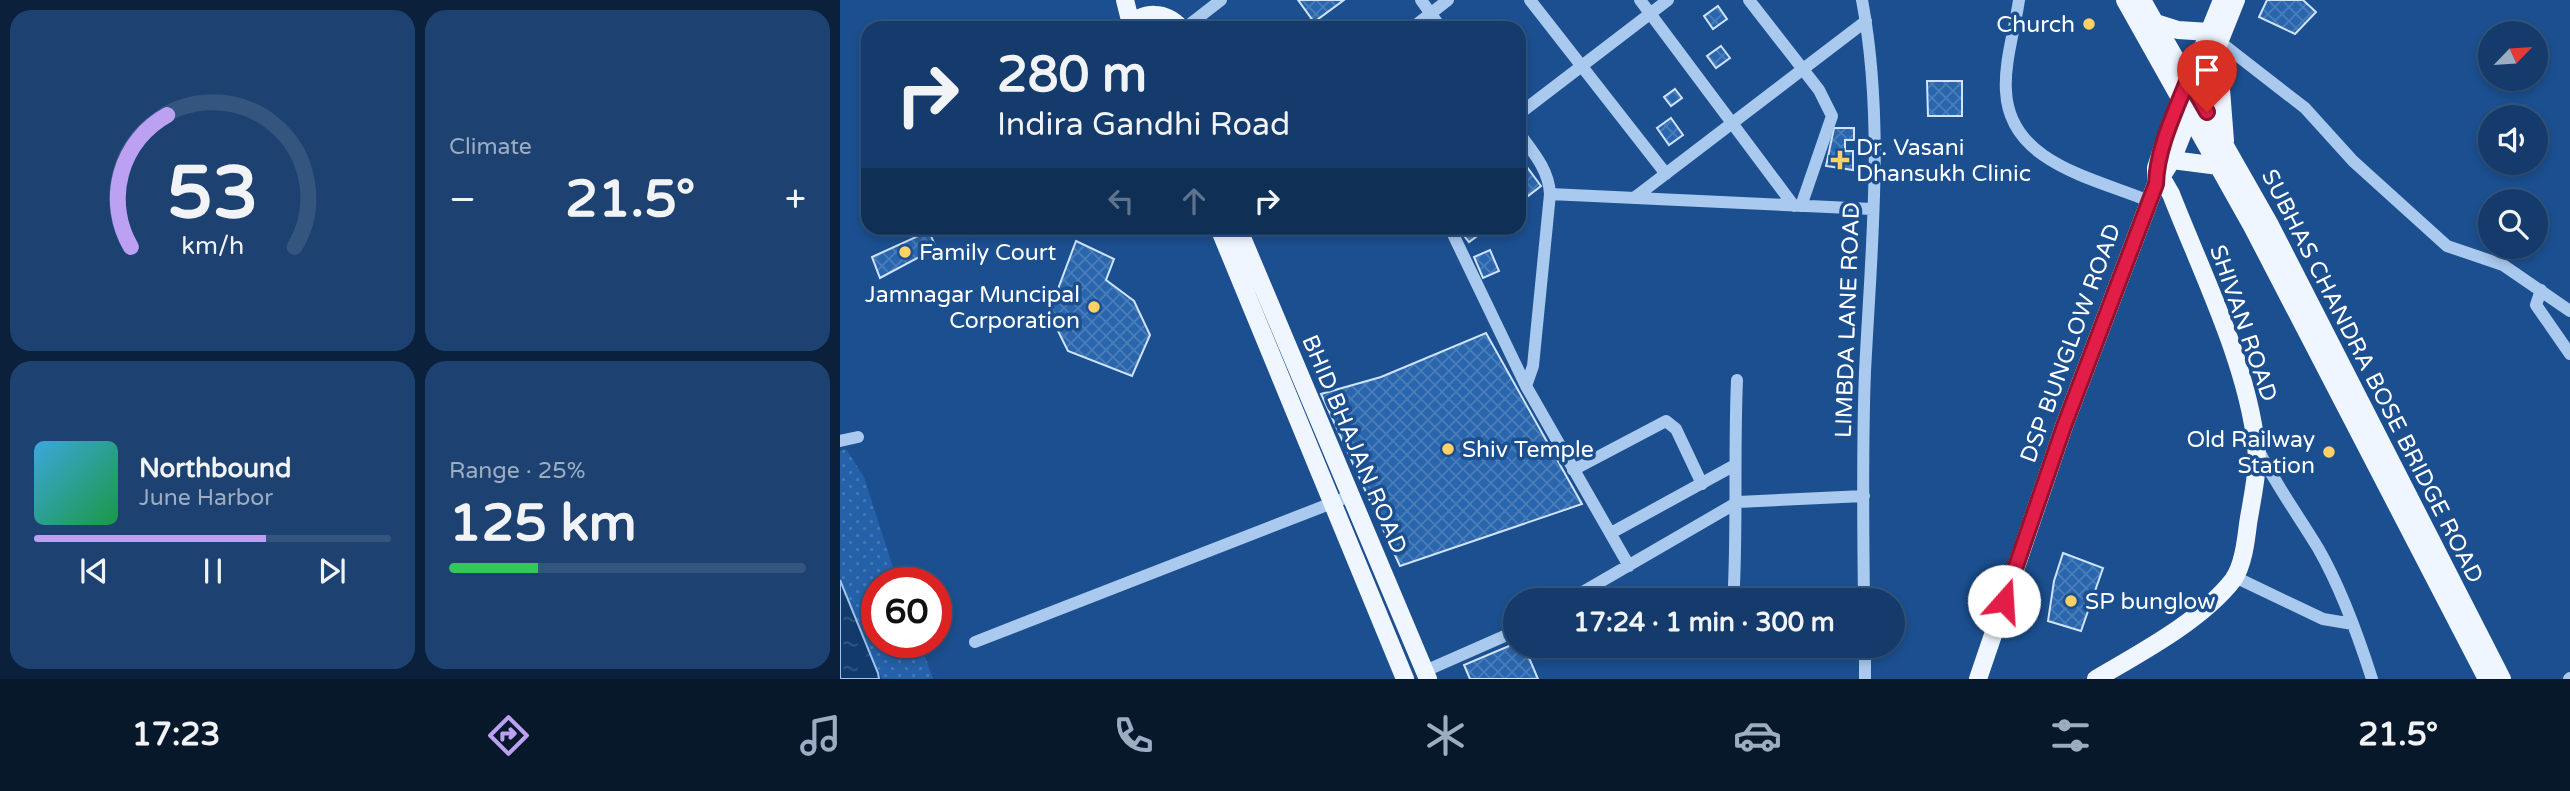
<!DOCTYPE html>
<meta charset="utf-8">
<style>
body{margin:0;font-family:"Varela Round",sans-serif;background:#1d4271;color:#f1f3f6;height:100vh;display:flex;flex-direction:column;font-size:26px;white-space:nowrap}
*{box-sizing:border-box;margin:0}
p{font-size:23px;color:#9dadc1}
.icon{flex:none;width:38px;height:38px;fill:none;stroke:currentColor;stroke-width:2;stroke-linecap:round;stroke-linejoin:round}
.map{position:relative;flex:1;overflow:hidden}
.sheet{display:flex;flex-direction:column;gap:10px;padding:10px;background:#0b203b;width:840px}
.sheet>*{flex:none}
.banner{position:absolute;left:21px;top:21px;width:665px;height:214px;border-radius:21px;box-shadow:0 4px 10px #0003,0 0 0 2px #33557e;background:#143b6b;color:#f1f3f6;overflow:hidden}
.needle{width:46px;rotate:65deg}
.tools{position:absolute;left:1638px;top:21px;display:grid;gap:14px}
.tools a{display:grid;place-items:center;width:70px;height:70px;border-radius:50%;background:#143b6b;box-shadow:0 4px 10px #0003,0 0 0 2px #33557e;font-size:35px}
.speed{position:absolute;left:21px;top:567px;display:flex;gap:14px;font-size:35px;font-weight:700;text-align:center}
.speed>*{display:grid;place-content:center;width:91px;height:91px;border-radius:50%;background:#143b6b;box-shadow:0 4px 10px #0003,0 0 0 2px #33557e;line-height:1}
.speed .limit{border:10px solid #d22;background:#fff;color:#111}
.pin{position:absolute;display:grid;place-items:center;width:60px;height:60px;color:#fff;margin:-72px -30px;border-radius:50% 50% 50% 0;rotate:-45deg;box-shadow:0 0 7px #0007}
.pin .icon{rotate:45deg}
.me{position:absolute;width:77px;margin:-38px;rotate:19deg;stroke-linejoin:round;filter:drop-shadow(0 0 5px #0008)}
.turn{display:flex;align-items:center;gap:24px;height:147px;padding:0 21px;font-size:32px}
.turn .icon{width:91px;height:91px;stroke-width:2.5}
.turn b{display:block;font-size:49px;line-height:60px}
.lanes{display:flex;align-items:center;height:66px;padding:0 21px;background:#0003;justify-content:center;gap:35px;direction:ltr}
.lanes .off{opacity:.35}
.big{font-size:52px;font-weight:700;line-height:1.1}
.sheet .widget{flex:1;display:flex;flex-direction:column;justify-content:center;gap:10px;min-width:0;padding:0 24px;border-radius:21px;background:#1d4271}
.sheet .dial{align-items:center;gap:0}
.dial svg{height:182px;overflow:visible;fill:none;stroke:#33557e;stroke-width:7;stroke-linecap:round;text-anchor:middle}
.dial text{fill:#f1f3f6;stroke:none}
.song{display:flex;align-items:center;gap:21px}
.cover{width:84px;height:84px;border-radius:10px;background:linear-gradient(135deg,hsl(200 70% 55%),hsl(140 70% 35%))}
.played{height:7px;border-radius:4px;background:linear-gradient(90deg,#bca0f2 65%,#33557e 65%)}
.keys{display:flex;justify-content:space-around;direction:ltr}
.heat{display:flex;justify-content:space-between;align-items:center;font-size:38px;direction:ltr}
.charge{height:10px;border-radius:5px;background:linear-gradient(90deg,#34c759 25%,#33557e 0)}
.sheet .tiles{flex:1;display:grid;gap:10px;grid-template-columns:repeat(2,1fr)}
.trip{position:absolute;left:663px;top:588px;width:402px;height:70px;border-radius:35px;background:#143b6b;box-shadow:0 4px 10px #0003,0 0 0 2px #33557e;font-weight:700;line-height:70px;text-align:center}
.tab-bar{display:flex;height:112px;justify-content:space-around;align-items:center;background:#08182b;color:#9dadc1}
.tab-bar .icon{width:49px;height:49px}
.tab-bar .current{color:#bca0f2}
.tab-bar b{font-size:32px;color:#f1f3f6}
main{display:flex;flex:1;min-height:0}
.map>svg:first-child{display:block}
</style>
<main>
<section class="sheet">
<div class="tiles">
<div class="widget dial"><svg viewBox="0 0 100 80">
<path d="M14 69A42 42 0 1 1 86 69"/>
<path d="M14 69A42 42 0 0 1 30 11" stroke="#bca0f2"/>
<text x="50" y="56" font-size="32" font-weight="700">53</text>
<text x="50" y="72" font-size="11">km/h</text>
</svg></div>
<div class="widget"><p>Climate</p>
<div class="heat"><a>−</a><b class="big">21.5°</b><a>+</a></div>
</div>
<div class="widget">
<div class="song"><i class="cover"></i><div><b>Northbound</b><p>June Harbor</p></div></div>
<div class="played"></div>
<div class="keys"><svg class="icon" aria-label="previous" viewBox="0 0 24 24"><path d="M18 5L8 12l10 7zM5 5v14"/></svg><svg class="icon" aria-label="pause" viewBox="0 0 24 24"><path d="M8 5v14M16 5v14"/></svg><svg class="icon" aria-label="next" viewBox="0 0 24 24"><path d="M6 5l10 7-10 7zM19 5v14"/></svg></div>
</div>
<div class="widget"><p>Range · 25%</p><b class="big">125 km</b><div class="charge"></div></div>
</div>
</section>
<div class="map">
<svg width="1730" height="679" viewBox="0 0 1730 679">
<defs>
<pattern id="park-dots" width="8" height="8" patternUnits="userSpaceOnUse" patternTransform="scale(1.75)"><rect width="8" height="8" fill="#2461a8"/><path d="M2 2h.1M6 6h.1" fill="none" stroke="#4579b5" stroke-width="1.8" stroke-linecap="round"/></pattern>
<pattern id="water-ripples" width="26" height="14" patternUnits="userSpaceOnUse" patternTransform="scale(1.75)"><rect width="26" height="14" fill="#123a6d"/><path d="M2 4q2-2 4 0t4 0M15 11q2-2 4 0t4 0" fill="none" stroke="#365883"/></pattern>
<pattern id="building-cross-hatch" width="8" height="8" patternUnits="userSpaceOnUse" patternTransform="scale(1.75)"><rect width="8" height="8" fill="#2a66ad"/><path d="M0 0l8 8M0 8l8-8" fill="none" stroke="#4a7db9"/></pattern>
</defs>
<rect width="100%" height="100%" fill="#1b4f8f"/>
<!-- park -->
<path fill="url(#park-dots)" d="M6,449L24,477L58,583H37V642H80L93,679H42L0,578V451Z"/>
<!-- water -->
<path fill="url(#water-ripples)" stroke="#9cc4f0" stroke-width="2" d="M0,580L38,673L39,679H0Z"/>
<!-- building -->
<path fill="url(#building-cross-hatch)" stroke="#cfe3fa" stroke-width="2" d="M458,0H504L474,22Z
M1427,0H1463L1476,12L1455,34L1419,17Z
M878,6L887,19L873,29L864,16Z
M881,46L890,58L876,68L867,56Z
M1087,81H1122V116H1088Z
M835,89L842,98L831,106L824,97Z
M831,118L843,135L829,145L817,128Z
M994,128H1014V140H1005V151H1013V170L986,166Z
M687,167L701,186L679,203V174Z
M618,228H648L629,242Z
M89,231L96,248L40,278L32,257Z
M236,241L274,259L266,280L294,301L310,335L292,376L228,351L209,313Z
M650,250L659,271L643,278L634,257Z
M646,333L742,504L560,566L481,394L541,377Z
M1223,553L1263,568L1241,631L1208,621L1214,581Z
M676,643V646H684L698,679H630L624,665Z"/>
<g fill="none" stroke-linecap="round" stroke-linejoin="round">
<!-- minor -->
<path stroke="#a9c9ee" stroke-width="12" d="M581,0L601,28
M690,0L826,174
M800,0L954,206
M909,0L979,90L992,116L961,206
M1022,0C1045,122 1031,249 1025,372C1022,447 1023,524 1024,600
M1179,0C1175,29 1164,62 1166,91C1169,163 1254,178 1309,201
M345,28L381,0
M572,28L608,0
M1380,42L1465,108L1513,161L1607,246L1663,265L1730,311
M679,114L828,0
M679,133C693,152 709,170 710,194L693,366L686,386
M710,194L1032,209
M794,198L1026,21
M610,228L686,386L789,566
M1701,290L1696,305L1730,354
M0,441L18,437
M1419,451C1436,485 1458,515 1478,548C1501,588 1518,635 1532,679
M733,470L826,421L836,429L862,484
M771,533L895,465
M1395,577L1483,619L1513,624
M894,585C897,516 894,449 897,380
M729,600L898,502L1024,496
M135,642L510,496
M1025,646V679
M585,671L676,631
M1729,679L1730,678"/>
<!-- major -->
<path stroke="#f0f6ff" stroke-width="18" d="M285,0L291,24
M1285,0L1412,226L1647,679
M1302,0L1430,225L1662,679
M1316,23L1338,30L1369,32
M288,28C303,10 326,11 341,28
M1378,51L1385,141
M1332,160L1379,166
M1318,182L1332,160L1396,0
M379,228L565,679
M398,228L588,679
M1138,679L1224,426L1316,184V168L1323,146L1382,0
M1256,679C1300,653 1361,621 1393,580C1403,566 1406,541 1408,524C1412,498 1419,471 1416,445C1407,363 1361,271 1331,194L1316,168"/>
</g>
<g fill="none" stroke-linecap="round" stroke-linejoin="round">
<defs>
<path id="route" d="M1164,601L1224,426L1316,184C1317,148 1335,112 1348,79L1367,112"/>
</defs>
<!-- route casing -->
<use href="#route" stroke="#92132f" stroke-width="18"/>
<!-- route -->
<use href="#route" stroke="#e11d48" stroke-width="12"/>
</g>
<!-- markers -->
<g fill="#ffd166" stroke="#1b4f8f" stroke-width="2.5">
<circle cx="1249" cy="24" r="7"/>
<path d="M996.5 149.5h7v7h7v7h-7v7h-7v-7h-7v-7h7z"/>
<circle cx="65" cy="252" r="7"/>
<circle cx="254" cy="307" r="7"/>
<circle cx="608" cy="449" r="7"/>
<circle cx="1489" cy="452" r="7"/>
<circle cx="1231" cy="601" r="7"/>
</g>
<g text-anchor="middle" stroke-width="7" stroke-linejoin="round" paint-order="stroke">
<!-- poi labels -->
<g font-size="23" fill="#fff" stroke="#1b4f8f" text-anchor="start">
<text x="1235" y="32" text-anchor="end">Church</text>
<text x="1016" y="155">Dr. Vasani<tspan x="1016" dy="26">Dhansukh Clinic</tspan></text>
<text x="79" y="260">Family Court</text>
<text x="240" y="302" text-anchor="end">Jamnagar Muncipal<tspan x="240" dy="26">Corporation</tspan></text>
<text x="1475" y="447" text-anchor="end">Old Railway<tspan x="1475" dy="26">Station</tspan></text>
<text x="622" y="457">Shiv Temple</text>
<text x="1245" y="609">SP bunglow</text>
</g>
<!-- street labels -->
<g font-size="23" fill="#fff" stroke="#1b4f8f">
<text transform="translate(1007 320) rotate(-88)" y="8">LIMBDA LANE ROAD</text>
<text transform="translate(1404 323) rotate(71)" y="8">SHIVAN ROAD</text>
<text transform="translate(1230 343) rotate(-70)" y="8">DSP BUNGLOW ROAD</text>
<text transform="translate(1533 376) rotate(63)" y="8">SUBHAS CHANDRA BOSE BRIDGE ROAD</text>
<text transform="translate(515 444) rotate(67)" y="8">BHID BHAJAN ROAD</text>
</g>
</g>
</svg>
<div class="tools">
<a><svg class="needle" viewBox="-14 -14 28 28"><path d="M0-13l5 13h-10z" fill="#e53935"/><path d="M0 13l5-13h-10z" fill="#9dadc1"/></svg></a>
<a><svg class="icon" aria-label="sound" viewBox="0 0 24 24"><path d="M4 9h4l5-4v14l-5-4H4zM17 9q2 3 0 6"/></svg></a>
<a><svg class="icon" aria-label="search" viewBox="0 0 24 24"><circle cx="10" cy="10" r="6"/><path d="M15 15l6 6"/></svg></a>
</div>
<div class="speed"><div class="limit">60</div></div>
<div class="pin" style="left:1367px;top:112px;background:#d93025"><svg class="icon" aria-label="arrive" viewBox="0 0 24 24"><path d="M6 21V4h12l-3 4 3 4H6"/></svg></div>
<svg class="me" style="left:1164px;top:601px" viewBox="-20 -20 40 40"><circle r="19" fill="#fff"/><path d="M0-13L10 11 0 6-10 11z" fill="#e11d48"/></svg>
<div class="trip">17:24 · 1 min · 300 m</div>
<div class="banner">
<div class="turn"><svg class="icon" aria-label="right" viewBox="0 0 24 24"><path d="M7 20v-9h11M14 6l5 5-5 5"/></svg><div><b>280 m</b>Indira Gandhi Road</div></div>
<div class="lanes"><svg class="icon off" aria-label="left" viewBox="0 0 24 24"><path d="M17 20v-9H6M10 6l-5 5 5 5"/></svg><svg class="icon off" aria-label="ahead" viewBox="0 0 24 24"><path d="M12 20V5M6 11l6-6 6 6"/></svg><svg class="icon" aria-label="right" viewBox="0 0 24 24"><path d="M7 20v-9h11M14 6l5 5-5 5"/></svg></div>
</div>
</div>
</main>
<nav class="tab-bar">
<b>17:23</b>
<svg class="icon current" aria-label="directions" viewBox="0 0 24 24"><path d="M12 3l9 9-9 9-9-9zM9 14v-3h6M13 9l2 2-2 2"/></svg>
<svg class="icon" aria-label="music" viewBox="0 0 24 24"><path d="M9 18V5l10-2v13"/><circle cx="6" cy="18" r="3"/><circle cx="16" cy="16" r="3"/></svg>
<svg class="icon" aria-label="phone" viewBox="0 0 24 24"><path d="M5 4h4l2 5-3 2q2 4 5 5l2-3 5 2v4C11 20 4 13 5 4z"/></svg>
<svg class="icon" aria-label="climate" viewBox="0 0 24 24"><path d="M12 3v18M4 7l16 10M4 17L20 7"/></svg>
<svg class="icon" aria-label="car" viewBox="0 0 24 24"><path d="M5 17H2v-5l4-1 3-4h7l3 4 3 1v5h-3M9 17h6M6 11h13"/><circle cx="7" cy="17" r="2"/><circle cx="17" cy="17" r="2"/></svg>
<svg class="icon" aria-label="filters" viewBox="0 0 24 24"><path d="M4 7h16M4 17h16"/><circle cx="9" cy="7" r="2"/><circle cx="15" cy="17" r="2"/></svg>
<b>21.5°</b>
</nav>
